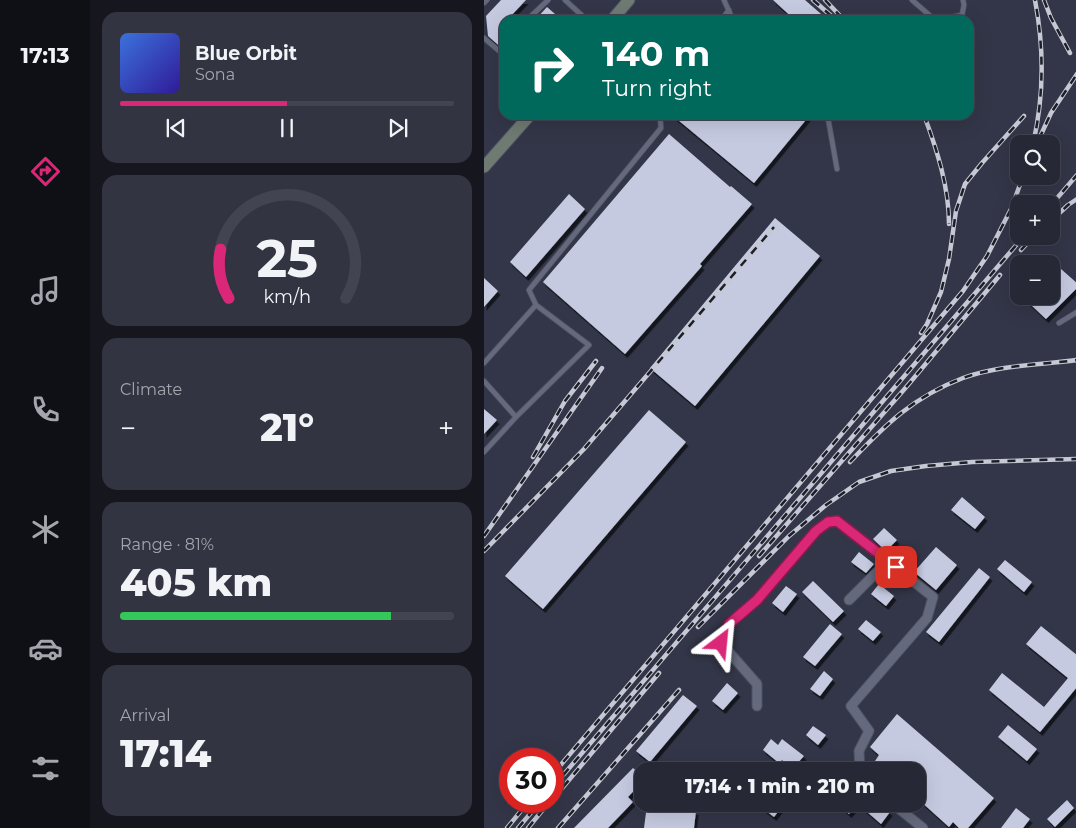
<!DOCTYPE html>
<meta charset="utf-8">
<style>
body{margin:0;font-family:Montserrat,sans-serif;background:#323442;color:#f1f3f6;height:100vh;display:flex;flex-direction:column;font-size:19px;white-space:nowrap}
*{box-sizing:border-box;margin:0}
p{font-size:16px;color:#a4a6ad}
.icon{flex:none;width:28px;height:28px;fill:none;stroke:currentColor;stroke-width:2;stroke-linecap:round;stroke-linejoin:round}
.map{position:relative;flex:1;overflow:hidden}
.details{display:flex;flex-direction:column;gap:12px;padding:12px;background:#15161e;width:394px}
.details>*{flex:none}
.top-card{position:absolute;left:15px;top:15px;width:475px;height:105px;border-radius:15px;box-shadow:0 5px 20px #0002,0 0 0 1px #424451;background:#00695c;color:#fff;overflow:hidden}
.buttons{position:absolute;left:526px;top:135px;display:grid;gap:10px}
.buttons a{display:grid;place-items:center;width:50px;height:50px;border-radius:10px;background:#262836;box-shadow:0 5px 20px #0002,0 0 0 1px #424451;font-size:25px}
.speed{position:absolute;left:15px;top:748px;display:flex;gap:10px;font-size:25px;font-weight:700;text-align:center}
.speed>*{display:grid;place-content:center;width:65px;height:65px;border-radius:50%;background:#262836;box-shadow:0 5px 20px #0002,0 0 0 1px #424451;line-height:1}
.speed .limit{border:8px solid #d22;background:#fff;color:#111}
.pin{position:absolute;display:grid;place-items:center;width:42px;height:42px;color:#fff;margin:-21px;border-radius:10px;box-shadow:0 2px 8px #0006}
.me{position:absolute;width:55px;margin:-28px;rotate:29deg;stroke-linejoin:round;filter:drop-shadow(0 0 4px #0008)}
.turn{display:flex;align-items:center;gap:18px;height:105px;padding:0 20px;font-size:22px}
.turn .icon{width:65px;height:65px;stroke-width:2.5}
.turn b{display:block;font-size:35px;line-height:42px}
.big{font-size:38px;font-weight:800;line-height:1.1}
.details .tile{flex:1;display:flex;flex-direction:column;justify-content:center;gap:8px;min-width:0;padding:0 18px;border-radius:15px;background:#323442}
.details .dial{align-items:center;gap:0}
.dial svg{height:130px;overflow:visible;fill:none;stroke:#424451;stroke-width:7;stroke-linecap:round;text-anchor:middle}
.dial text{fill:#f1f3f6;stroke:none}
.song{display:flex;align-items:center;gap:15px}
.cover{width:60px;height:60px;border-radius:8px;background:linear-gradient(135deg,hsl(220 70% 55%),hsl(250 70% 35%))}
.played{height:5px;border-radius:2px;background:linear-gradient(90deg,#db2777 50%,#424451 50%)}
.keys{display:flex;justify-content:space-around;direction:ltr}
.heat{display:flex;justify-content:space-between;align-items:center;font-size:28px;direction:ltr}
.charge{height:8px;border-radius:4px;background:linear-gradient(90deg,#34c759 81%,#424451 0)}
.trip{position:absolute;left:150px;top:762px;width:292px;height:50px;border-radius:15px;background:#262836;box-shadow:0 5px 20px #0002,0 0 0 1px #424451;font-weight:800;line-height:50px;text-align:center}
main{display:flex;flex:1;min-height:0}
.dock{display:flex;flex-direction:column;width:90px;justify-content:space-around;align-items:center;background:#0f1016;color:#a4a6ad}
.dock .icon{width:35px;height:35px}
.dock .current{color:#db2777}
.dock b{font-size:22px;color:#f1f3f6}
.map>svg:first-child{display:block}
</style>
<main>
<nav class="dock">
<b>17:13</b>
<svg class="icon current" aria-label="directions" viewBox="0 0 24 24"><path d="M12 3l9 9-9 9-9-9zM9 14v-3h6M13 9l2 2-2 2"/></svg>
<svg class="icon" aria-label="music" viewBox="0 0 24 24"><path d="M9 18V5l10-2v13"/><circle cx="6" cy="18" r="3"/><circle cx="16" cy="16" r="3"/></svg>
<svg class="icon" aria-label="phone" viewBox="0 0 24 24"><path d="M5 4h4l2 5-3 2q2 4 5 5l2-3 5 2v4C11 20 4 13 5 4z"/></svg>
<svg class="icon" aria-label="climate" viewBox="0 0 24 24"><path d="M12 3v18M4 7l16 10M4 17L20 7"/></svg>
<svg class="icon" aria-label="car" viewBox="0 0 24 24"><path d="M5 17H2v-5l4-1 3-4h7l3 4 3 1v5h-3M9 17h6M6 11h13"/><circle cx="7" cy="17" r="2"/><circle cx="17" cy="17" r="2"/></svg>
<svg class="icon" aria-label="filters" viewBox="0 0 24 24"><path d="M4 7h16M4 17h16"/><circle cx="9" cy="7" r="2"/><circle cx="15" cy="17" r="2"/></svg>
</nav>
<section class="details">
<div class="tile">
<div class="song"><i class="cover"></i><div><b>Blue Orbit</b><p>Sona</p></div></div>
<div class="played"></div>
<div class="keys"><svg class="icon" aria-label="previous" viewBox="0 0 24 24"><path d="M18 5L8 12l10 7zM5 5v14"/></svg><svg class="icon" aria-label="pause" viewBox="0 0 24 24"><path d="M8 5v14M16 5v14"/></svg><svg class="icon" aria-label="next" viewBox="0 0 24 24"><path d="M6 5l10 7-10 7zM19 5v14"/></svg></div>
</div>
<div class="tile dial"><svg viewBox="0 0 100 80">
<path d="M14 69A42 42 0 1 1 86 69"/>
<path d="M14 69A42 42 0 0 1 9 39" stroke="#db2777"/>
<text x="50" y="56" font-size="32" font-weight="700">25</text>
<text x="50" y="72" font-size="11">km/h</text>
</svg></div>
<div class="tile"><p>Climate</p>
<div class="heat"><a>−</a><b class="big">21°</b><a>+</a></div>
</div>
<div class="tile"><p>Range · 81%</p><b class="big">405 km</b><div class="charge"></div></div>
<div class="tile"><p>Arrival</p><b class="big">17:14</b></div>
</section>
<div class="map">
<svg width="593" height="828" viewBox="0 0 593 828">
<defs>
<filter id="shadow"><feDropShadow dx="2.5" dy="4" stdDeviation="0" flood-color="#0009"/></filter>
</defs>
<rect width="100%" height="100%" fill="#333648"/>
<!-- building -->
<path fill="#c6cae1" filter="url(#shadow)" d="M17,0H42L23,20H20V50L4,36L2,16Z
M289,0H321L344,20H311Z
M63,7L78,20H51Z
M188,115H326L270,183Z
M185,134L246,187L247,186L268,204L216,264L218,266L141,354L59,282Z
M85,194L101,209L42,277L26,262Z
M291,218L336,256L211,406L166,368Z
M577,269L593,283V288L562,319L544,302L550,296H568V278Z
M0,278L14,291L0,307Z
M0,409L13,420L0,434Z
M165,410L202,442L59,609L21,576Z
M478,497L501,517L491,529L467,510Z
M400,528L413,540L402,551L389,539Z
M452,547L473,565L452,590L430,572Z
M375,552L390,564L382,573L367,562Z
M521,560L548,582L540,592L513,569Z
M495,568L506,577L455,642L442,632Z
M329,581L360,611L349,622L318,592Z
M395,584L410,596L402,606L387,594Z
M302,586L313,594L299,612L288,603Z
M382,620L397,632L389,641L374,629Z
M346,624L358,634L331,666L319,657Z
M557,626L593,655V687L556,732L505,690L518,673L560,707L584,678L542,644Z
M340,671L349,679L336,696L326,689Z
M243,683L254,693L239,710L228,701Z
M199,695L213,706L166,762L152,751Z
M413,714L510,798L484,828H475L469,822L465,827L434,799V771H403L391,761L395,755L386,747Z
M524,725L553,749L543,761L514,737Z
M329,726L342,735L334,745L322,735Z
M287,739L294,745L298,739L320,756L309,768L298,760L295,763L279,750Z
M149,768L159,777V781L144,797L149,802L124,828H90Z
M583,800L590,808L571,827L563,819Z
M273,804H300L290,817Z
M354,804H397L406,812L397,824L374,804L365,814Z
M163,805L212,811L210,828H160Z
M532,808L546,819L539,828H517Z"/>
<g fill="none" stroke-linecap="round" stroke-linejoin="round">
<defs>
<path id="service" d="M81,0L103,20
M240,0L249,20
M428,0L451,20
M0,3L3,0
M43,20L64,0
M237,20L245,10
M454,20L478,15L480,5L479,0
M0,38L20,55
M341,115L344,118L353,169
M575,323L593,312
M0,363L52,305
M0,381L32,417L0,452
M32,417L105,345L52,305L45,290L177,128L176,115"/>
<path id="minor" d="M365,600L394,571L411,567L449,597L443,618L367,706L385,731L375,751L376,771
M273,706V684L237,643L245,624L273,600L332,531L344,522L353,521L411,567
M409,804L439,828"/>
<path id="secondary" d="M128,20L145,0
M0,167L46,115"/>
</defs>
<!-- service casing -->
<use href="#service" stroke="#505262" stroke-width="6"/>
<!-- minor casing -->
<use href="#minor" stroke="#505262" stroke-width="11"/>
<!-- secondary casing -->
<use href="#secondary" stroke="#505262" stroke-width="13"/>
<!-- service -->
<use href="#service" stroke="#65697d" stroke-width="4.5"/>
<!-- minor -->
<use href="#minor" stroke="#65697d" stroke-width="9"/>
<!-- secondary -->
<use href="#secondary" stroke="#6f7a72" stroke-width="11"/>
<defs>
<path id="rail" d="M329,0L352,20
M341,0L360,20
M560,0L567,18L586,53
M440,115C453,150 465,187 465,224
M555,139L567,113L593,74
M549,144C560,97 560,47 551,0
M568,204L593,175
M568,220L584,205L593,199
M537,250L550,236
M437,333L443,324L457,292L465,259L472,211L481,184L498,163L540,116
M49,457L81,401L112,361
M366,462C401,425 429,397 479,378C514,365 555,365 593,360
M0,536L118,368
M0,551L100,449L290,227
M275,556L424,385L516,275
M214,627L305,536L342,505L375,482L407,471L442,466L488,462L593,459
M69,774L479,291L503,256L528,207L539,176
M69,787L540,236
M69,799L175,673
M23,828L45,801
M34,828L57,801
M44,828L66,801
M74,828L195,690"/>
</defs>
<!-- rail casing -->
<use href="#rail" stroke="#c5c8d5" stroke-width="4.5"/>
<!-- rail -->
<use href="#rail" stroke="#1d1e26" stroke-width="2.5" stroke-dasharray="8" stroke-linecap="butt"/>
</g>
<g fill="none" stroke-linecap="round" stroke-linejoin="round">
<defs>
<path id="route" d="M237,643L245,624L273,600L332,531L344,522L353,521L412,567"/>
</defs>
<!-- route casing -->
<use href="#route" stroke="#8e194d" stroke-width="12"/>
<!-- route -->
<use href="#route" stroke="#db2777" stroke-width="9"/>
</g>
</svg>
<div class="buttons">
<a><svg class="icon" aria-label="search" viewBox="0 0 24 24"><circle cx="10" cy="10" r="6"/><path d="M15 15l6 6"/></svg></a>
<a>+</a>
<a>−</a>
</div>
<div class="speed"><div class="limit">30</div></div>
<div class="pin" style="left:412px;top:567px;background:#d93025"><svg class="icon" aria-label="arrive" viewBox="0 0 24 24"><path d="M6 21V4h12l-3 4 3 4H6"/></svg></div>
<svg class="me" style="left:237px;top:643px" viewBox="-20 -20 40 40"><path d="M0-17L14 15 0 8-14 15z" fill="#db2777" stroke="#fff" stroke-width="4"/></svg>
<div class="trip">17:14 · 1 min · 210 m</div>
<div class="top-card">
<div class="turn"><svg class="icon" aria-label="right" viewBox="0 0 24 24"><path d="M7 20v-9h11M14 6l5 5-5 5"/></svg><div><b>140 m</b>Turn right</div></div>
</div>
</div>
</main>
